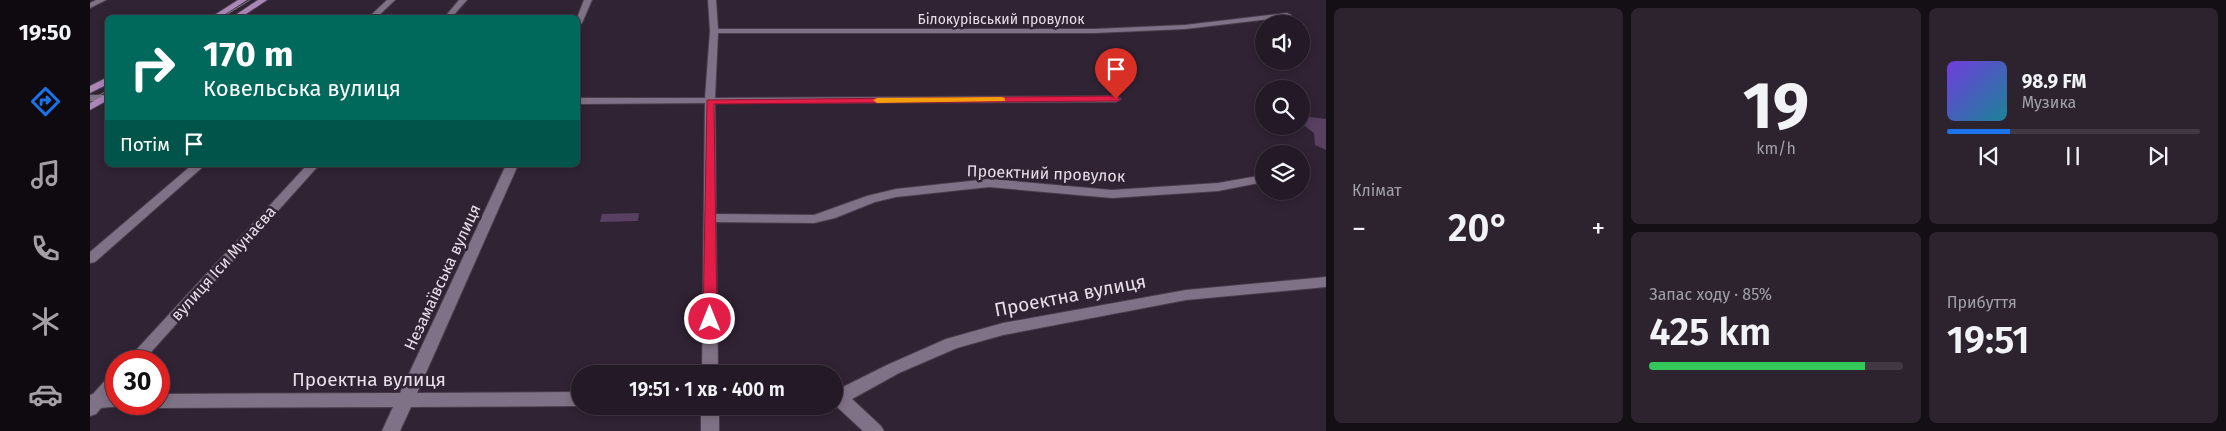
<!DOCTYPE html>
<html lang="uk">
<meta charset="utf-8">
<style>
body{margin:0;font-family:"Fira Sans",sans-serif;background:#2c232f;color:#f1f3f6;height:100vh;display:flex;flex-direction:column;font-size:19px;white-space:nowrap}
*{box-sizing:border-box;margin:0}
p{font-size:16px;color:#a3a1a7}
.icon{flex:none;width:28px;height:28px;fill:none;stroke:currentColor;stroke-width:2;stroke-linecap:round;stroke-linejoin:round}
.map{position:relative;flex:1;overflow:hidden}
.panel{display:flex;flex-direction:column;gap:8px;padding:8px;background:#140e15;width:900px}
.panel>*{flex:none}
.hud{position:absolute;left:15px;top:15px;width:475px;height:152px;border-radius:8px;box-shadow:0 2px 8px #0003,0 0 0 1px #413844;background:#00695c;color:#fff;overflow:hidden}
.controls{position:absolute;left:1165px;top:15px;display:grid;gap:10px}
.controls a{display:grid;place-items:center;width:55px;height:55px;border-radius:50%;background:#241a27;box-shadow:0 2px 8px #0003,0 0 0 1px #413844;font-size:25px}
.speed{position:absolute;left:15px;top:350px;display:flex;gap:10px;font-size:25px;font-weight:700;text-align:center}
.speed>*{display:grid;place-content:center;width:65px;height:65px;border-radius:50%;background:#241a27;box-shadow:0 2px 8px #0003,0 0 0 1px #413844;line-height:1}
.speed .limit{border:8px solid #d22;background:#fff;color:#111}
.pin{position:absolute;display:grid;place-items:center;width:42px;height:42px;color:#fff;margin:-51px -21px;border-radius:50% 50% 50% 0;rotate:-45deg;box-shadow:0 0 5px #0007}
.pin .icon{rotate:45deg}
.me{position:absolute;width:55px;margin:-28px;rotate:0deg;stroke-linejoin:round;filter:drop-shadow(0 0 4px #0008)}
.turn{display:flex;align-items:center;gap:18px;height:105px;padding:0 15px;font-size:22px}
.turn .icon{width:65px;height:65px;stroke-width:2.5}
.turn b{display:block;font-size:35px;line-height:42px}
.then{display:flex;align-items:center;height:48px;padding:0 15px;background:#0003;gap:10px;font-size:19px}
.big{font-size:38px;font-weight:600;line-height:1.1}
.panel .widget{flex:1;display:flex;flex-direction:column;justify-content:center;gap:8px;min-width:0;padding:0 18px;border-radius:8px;background:#2c232f}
.panel .dial{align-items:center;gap:0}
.dial b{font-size:65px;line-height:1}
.song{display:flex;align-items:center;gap:15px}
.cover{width:60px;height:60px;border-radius:8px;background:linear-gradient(135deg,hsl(260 70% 55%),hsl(190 70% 35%))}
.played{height:5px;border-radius:2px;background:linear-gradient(90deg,#1a73e8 25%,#413844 25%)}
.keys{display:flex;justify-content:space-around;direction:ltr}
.heat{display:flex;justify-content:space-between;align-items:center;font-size:28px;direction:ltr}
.charge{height:8px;border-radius:4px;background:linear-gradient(90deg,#34c759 85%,#413844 0)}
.panel .tiles{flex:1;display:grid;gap:8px;grid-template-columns:repeat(3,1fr)}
.widget:first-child{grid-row:span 2}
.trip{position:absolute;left:481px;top:365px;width:272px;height:50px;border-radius:25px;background:#241a27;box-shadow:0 2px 8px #0003,0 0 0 1px #413844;font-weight:600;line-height:50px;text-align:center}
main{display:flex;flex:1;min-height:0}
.tab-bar{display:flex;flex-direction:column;width:90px;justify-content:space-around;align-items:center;background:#0e0a10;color:#a3a1a7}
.tab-bar .icon{width:35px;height:35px}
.tab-bar .current{color:#1a73e8}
.tab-bar b{font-size:22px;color:#f1f3f6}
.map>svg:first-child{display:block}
</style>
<main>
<nav class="tab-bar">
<b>19:50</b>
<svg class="icon current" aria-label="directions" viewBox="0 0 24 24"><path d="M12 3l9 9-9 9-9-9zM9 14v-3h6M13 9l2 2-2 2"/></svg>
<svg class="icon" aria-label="music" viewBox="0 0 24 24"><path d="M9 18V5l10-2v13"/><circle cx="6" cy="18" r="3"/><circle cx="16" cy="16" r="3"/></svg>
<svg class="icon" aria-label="phone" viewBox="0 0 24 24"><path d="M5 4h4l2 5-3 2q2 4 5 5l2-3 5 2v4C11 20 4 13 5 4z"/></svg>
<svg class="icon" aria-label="climate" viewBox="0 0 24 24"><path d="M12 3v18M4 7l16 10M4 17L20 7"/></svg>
<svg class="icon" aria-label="car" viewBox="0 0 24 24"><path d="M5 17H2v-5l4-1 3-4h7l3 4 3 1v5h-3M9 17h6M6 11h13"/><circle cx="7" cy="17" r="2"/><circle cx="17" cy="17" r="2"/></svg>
</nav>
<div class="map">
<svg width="1236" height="431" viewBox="0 0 1236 431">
<rect width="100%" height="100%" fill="#302334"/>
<!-- green -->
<path fill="#574060" d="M1211,116L1236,119V150L1225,145L1224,133L1211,123Z
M549,213L548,221L510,222L512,214Z"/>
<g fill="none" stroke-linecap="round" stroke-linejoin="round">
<defs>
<path id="minor" d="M6,0H16L0,8V3Z
M297,0H305L286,18H278Z
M369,0H377L361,18H354Z
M494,0H502L492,23L488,25L487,18Z
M618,0H626L628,29H1004L1095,25L1197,13L1201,15L1197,17L1095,29L1004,33H628L625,98L1026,96L1031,99L1026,102L625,103L626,214L724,215L777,196L806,189L899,179L1022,190L1128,183L1174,175V182L1128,191L1022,198L899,187L806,197L785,202L745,218L724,223L626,222L628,374H612L615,103L488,104V98H615L620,31Z
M0,95H18V101H0Z
M102,165H115L5,262L0,263V252Z
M217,165H229L53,361H36Z
M416,165H428L327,393L490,392V406L321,407L310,431H292L303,407L69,408L63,406L62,404H69V394L310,393Z
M1236,277V287L1096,300L913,335L867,348L809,373L762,399L791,426L794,431H773L745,405V391L797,365L856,339L913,323L1096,290Z
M26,374V391L24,394H26V404H33L32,406L11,408L6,414L0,416V395L3,394L20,375Z
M611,406H629V431H611Z"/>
<path id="major" d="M148,0H157L129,18H120Z
M168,0H177L150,18H141Z
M18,77V84L0,93V86Z
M18,93V100L0,110V103Z"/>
</defs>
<!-- minor casing -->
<use href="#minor" stroke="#493e4d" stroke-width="2"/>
<!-- major casing -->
<use href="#major" stroke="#493e4d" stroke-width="2"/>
<!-- minor -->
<use href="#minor" fill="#807286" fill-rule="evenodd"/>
<!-- major -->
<use href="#major" fill="#ab87b8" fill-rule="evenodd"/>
<!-- tram -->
<path stroke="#857a88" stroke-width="1" d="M131,18L160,0
M0,101L18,90"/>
</g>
<!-- route -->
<path fill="#e11d48" stroke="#92132f" d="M1026,96L1030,99L1029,101L624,104L627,319L620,324L613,319L617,100Z"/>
<!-- slow -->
<path fill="#f59e0b" d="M912,97L915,98V101L787,103L783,100L787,98Z"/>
<g text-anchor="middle" stroke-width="5" stroke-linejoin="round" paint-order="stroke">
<!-- far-street labels -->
<g font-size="14" fill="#e6dee9" stroke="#302334">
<text x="911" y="24">Білокурівський провулок</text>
</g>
<!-- street labels -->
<g font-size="16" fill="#e6dee9" stroke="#302334">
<text transform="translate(956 173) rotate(2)" y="6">Проектний провулок</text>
<text transform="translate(133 263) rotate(-48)" y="6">вулиця Іси Мунаєва</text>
<text transform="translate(352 277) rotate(-65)" y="6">Незамаївська вулиця</text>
</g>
<!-- near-street labels -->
<g font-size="19" fill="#e6dee9" stroke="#302334">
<text transform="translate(980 295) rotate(-11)" y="7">Проектна вулиця</text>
<text x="279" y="386">Проектна вулиця</text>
</g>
</g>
</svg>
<div class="controls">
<a><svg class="icon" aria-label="sound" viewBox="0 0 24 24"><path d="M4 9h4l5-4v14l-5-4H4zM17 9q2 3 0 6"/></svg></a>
<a><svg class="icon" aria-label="search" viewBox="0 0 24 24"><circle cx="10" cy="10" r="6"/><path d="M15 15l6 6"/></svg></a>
<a><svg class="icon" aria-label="layers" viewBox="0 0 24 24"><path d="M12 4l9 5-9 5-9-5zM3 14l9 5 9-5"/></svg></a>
</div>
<div class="speed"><div class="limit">30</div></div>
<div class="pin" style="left:1026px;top:99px;background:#d93025"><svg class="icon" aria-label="arrive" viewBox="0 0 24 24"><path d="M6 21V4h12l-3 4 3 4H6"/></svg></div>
<svg class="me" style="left:620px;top:319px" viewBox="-20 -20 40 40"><circle r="17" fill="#e11d48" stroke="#fff" stroke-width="3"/><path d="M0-11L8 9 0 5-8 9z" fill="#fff"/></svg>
<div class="trip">19:51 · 1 хв · 400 m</div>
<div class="hud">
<div class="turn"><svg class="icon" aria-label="right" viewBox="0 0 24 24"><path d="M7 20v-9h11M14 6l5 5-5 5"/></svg><div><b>170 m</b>Ковельська вулиця</div></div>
<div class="then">Потім<svg class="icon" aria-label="arrive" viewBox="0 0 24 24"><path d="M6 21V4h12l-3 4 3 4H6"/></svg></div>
</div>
</div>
<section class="panel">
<div class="tiles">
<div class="widget"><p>Клімат</p>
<div class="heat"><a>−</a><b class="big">20°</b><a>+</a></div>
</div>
<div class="widget dial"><b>19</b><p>km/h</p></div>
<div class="widget">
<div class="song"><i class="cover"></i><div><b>98.9 FM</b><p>Музика</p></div></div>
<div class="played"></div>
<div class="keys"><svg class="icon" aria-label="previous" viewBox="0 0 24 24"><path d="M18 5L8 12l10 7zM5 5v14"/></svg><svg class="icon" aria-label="pause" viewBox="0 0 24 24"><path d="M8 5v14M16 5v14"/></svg><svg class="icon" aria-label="next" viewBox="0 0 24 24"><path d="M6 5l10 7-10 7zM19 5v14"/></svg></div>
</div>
<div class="widget"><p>Запас ходу · 85%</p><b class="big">425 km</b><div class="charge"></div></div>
<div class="widget"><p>Прибуття</p><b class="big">19:51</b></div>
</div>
</section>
</main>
